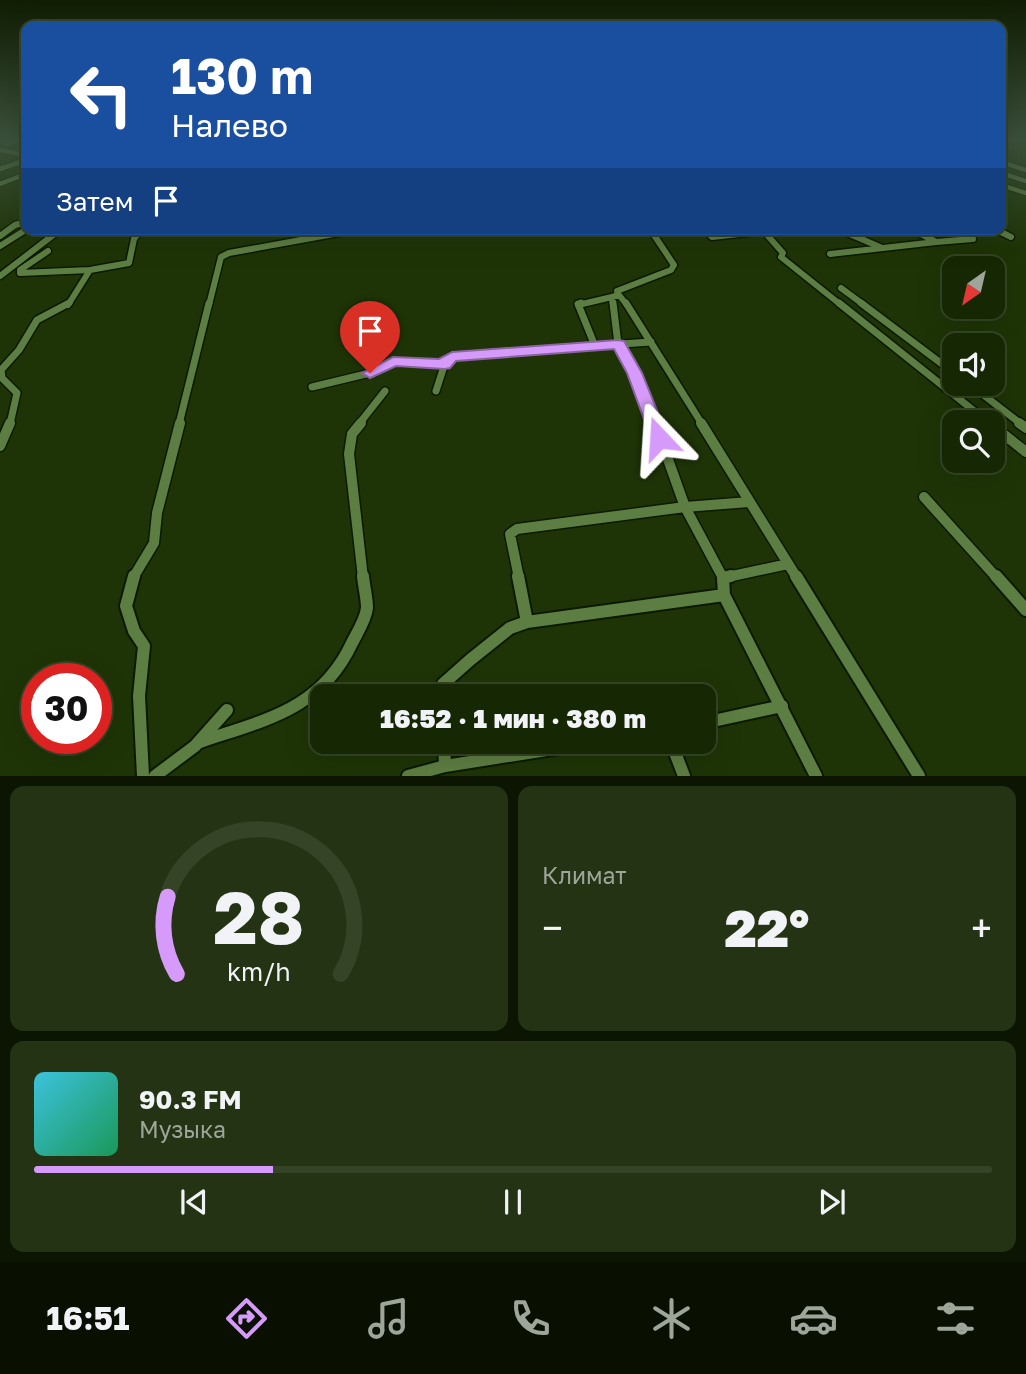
<!DOCTYPE html>
<html lang="ru">
<meta charset="utf-8">
<style>
body{margin:0;font-family:"Golos Text",sans-serif;background:#233313;color:#f1f3f6;height:100vh;display:flex;flex-direction:column;font-size:26px;white-space:nowrap}
*{box-sizing:border-box;margin:0}
p{font-size:23px;color:#9ea59a}
.icon{flex:none;width:38px;height:38px;fill:none;stroke:currentColor;stroke-width:2;stroke-linecap:round;stroke-linejoin:round}
.map{position:relative;height:776px;overflow:hidden}
.side{display:flex;flex-direction:column;gap:10px;padding:10px;background:#0c1502;flex:1}
.side>*{flex:none}
.hud{position:absolute;left:21px;top:21px;width:985px;height:214px;border-radius:14px;box-shadow:0 7px 28px #0002,0 0 0 2px #354426;background:#1a4fa0;color:#fff;overflow:hidden}
.needle{width:46px;rotate:214deg}
.controls{position:absolute;left:942px;top:256px;display:grid;gap:14px}
.controls a{display:grid;place-items:center;width:63px;height:63px;border-radius:14px;background:#162704;box-shadow:0 7px 28px #0002,0 0 0 2px #354426;font-size:35px}
.speed{position:absolute;left:21px;top:663px;display:flex;gap:14px;font-size:35px;font-weight:700;text-align:center}
.speed>*{display:grid;place-content:center;width:91px;height:91px;border-radius:50%;background:#162704;box-shadow:0 7px 28px #0002,0 0 0 2px #354426;line-height:1}
.speed .limit{border:10px solid #d22;background:#fff;color:#111}
.pin{position:absolute;display:grid;place-items:center;width:60px;height:60px;color:#fff;margin:-72px -30px;border-radius:50% 50% 50% 0;rotate:-45deg;box-shadow:0 0 7px #0007}
.pin .icon{rotate:45deg}
.me{position:absolute;width:77px;margin:-38px;rotate:340deg;stroke-linejoin:round;filter:drop-shadow(0 0 5px #0008)}
.turn{display:flex;align-items:center;gap:24px;height:147px;padding:0 35px;font-size:32px}
.turn .icon{width:91px;height:91px;stroke-width:2.5}
.turn b{display:block;font-size:49px;line-height:60px}
.then{display:flex;align-items:center;height:66px;padding:0 35px;background:#0003;gap:14px;font-size:26px}
.big{font-size:52px;font-weight:800;line-height:1.1}
.side .widget{flex:1;display:flex;flex-direction:column;justify-content:center;gap:10px;min-width:0;padding:0 24px;border-radius:14px;background:#233313}
.side .dial{align-items:center;gap:0}
.dial svg{height:182px;overflow:visible;fill:none;stroke:#354426;stroke-width:7;stroke-linecap:round;text-anchor:middle}
.dial text{fill:#f1f3f6;stroke:none}
.song{display:flex;align-items:center;gap:21px}
.cover{width:84px;height:84px;border-radius:10px;background:linear-gradient(135deg,hsl(190 70% 55%),hsl(150 70% 35%))}
.played{height:7px;border-radius:4px;background:linear-gradient(90deg,#d69bfa 25%,#354426 25%)}
.keys{display:flex;justify-content:space-around;direction:ltr}
.heat{display:flex;justify-content:space-between;align-items:center;font-size:38px;direction:ltr}
.side .tiles{flex:1;display:grid;gap:10px;grid-template-columns:1fr 1fr}
.widget:last-child{grid-column:span 2}
.trip{position:absolute;left:310px;top:684px;width:406px;height:70px;border-radius:14px;background:#162704;box-shadow:0 7px 28px #0002,0 0 0 2px #354426;font-weight:800;line-height:70px;text-align:center}
.tabs{display:flex;height:112px;justify-content:space-around;align-items:center;background:#091002;color:#9ea59a}
.tabs .icon{width:49px;height:49px}
.tabs .on{color:#d69bfa}
.tabs b{font-size:32px;color:#f1f3f6}
.map>svg:first-child{display:block}
</style>
<div class="map">
<svg width="1026" height="776" viewBox="0 0 1026 776">
<rect width="100%" height="100%" fill="#1e3406"/>
<g fill="none" stroke-linecap="round" stroke-linejoin="round">
<defs>
<path id="street-far4" d="M6,144L18,140
M0,150L26,155
M1001,162L1026,170
M0,169L26,160
M1001,173L1026,181
M0,184L26,174
M1001,185L1026,193"/>
<path id="street-far3" d="M346,229H360
M704,229L712,237L766,231
M786,229L771,232L768,236L783,253L781,257L841,305
M838,229L880,247
M995,229L1011,237
M0,236L15,225L26,222
M936,242L973,239
M0,246L27,229
M48,251L20,270V273L90,270
M830,254L936,242L912,229
M0,276L61,229
M841,288L864,305
M619,295L627,305
M68,305L90,270L129,263L134,239L141,229
M209,305L221,257L229,253L350,231
M578,305L612,297
M613,305L612,297L619,295L617,291L671,270L674,265L650,229"/>
<path id="street-far2" d="M613,303L618,344L635,373L656,424
M626,303L702,424
M839,303L988,422
M861,303L954,373
M591,346L651,342
M968,383L1021,424
M312,387L370,373L393,362L445,364
M436,391L446,360L452,356L591,346L593,341L578,304L581,303
M10,424L17,393L2,378L1,370L19,350L37,320L69,303
M179,424L209,303
M359,424L385,391"/>
<path id="street-far1" d="M361,423L352,434L349,454L363,578
M701,423L797,578
M1019,423L1026,428
M992,425L1026,452
M0,446L10,423
M924,497L997,578
M133,578L154,543L157,513L180,423
M519,578L510,534L517,529L685,507L655,423
M723,578L788,564
M723,578L685,507L749,502"/>
<path id="street" d="M134,576L126,606L134,631L144,646L139,696L143,776
M731,576L723,578L724,595L816,776
M796,576L919,776
M996,576L1026,610
M527,622L724,595
M441,696L443,684L470,660L510,628L527,622L518,576
M704,723L782,706
M200,742C264,720 321,710 352,643C357,633 366,619 367,608C367,598 364,587 363,576
M444,742L445,766L597,742
M671,742L684,776
M155,776L195,746L227,710
M408,776L445,766"/>
</defs>
<!-- street-far4 casing -->
<use href="#street-far4" stroke="#0b1a00" stroke-width="6"/>
<!-- street-far3 casing -->
<use href="#street-far3" stroke="#0b1a00" stroke-width="9"/>
<!-- street-far2 casing -->
<use href="#street-far2" stroke="#0b1a00" stroke-width="10"/>
<!-- street-far1 casing -->
<use href="#street-far1" stroke="#0b1a00" stroke-width="13"/>
<!-- street casing -->
<use href="#street" stroke="#0b1a00" stroke-width="16"/>
<!-- street-far4 -->
<use href="#street-far4" stroke="#5d7e42" stroke-width="4.5"/>
<!-- street-far3 -->
<use href="#street-far3" stroke="#5d7e42" stroke-width="6"/>
<!-- street-far2 -->
<use href="#street-far2" stroke="#5d7e42" stroke-width="7"/>
<!-- street-far1 -->
<use href="#street-far1" stroke="#5d7e42" stroke-width="10"/>
<!-- street -->
<use href="#street" stroke="#5d7e42" stroke-width="12"/>
</g>
<!-- sky -->
<linearGradient id="sky" x2="0" y2="1"><stop stop-color="#101d03"/><stop offset="0.56" stop-color="#3b503b"/><stop offset="1" stop-color="#3b503b" stop-opacity="0"/></linearGradient>
<rect width="1026" height="249" fill="url(#sky)"/>
<!-- route -->
<path fill="#d69bfa" stroke="#8b65a2" stroke-width="2" d="M618,340L624,341L642,373L668,438L666,442H653L651,438L627,373L614,349L456,361L450,368L445,369L396,366L370,378L362,373L393,357L439,359L452,352Z"/>
</svg>
<div class="controls">
<a><svg class="needle" viewBox="-14 -14 28 28"><path d="M0-13l5 13h-10z" fill="#e53935"/><path d="M0 13l5-13h-10z" fill="#9ea59a"/></svg></a>
<a><svg class="icon" aria-label="sound" viewBox="0 0 24 24"><path d="M4 9h4l5-4v14l-5-4H4zM17 9q2 3 0 6"/></svg></a>
<a><svg class="icon" aria-label="search" viewBox="0 0 24 24"><circle cx="10" cy="10" r="6"/><path d="M15 15l6 6"/></svg></a>
</div>
<div class="speed"><div class="limit">30</div></div>
<div class="pin" style="left:370px;top:373px;background:#d93025"><svg class="icon" aria-label="arrive" viewBox="0 0 24 24"><path d="M6 21V4h12l-3 4 3 4H6"/></svg></div>
<svg class="me" style="left:659px;top:438px" viewBox="-20 -20 40 40"><path d="M0-17L14 15 0 8-14 15z" fill="#d69bfa" stroke="#fff" stroke-width="4"/></svg>
<div class="trip">16:52 · 1 мин · 380 m</div>
<div class="hud">
<div class="turn"><svg class="icon" aria-label="left" viewBox="0 0 24 24"><path d="M17 20v-9H6M10 6l-5 5 5 5"/></svg><div><b>130 m</b>Налево</div></div>
<div class="then">Затем<svg class="icon" aria-label="arrive" viewBox="0 0 24 24"><path d="M6 21V4h12l-3 4 3 4H6"/></svg></div>
</div>
</div>
<section class="side">
<div class="tiles">
<div class="widget dial"><svg viewBox="0 0 100 80">
<path d="M14 69A42 42 0 1 1 86 69"/>
<path d="M14 69A42 42 0 0 1 10 35" stroke="#d69bfa"/>
<text x="50" y="56" font-size="32" font-weight="700">28</text>
<text x="50" y="72" font-size="11">km/h</text>
</svg></div>
<div class="widget"><p>Климат</p>
<div class="heat"><a>−</a><b class="big">22°</b><a>+</a></div>
</div>
<div class="widget">
<div class="song"><i class="cover"></i><div><b>90.3 FM</b><p>Музыка</p></div></div>
<div class="played"></div>
<div class="keys"><svg class="icon" aria-label="previous" viewBox="0 0 24 24"><path d="M18 5L8 12l10 7zM5 5v14"/></svg><svg class="icon" aria-label="pause" viewBox="0 0 24 24"><path d="M8 5v14M16 5v14"/></svg><svg class="icon" aria-label="next" viewBox="0 0 24 24"><path d="M6 5l10 7-10 7zM19 5v14"/></svg></div>
</div>
</div>
</section>
<nav class="tabs">
<b>16:51</b>
<svg class="icon on" aria-label="directions" viewBox="0 0 24 24"><path d="M12 3l9 9-9 9-9-9zM9 14v-3h6M13 9l2 2-2 2"/></svg>
<svg class="icon" aria-label="music" viewBox="0 0 24 24"><path d="M9 18V5l10-2v13"/><circle cx="6" cy="18" r="3"/><circle cx="16" cy="16" r="3"/></svg>
<svg class="icon" aria-label="phone" viewBox="0 0 24 24"><path d="M5 4h4l2 5-3 2q2 4 5 5l2-3 5 2v4C11 20 4 13 5 4z"/></svg>
<svg class="icon" aria-label="climate" viewBox="0 0 24 24"><path d="M12 3v18M4 7l16 10M4 17L20 7"/></svg>
<svg class="icon" aria-label="car" viewBox="0 0 24 24"><path d="M5 17H2v-5l4-1 3-4h7l3 4 3 1v5h-3M9 17h6M6 11h13"/><circle cx="7" cy="17" r="2"/><circle cx="17" cy="17" r="2"/></svg>
<svg class="icon" aria-label="filters" viewBox="0 0 24 24"><path d="M4 7h16M4 17h16"/><circle cx="9" cy="7" r="2"/><circle cx="15" cy="17" r="2"/></svg>
</nav>
